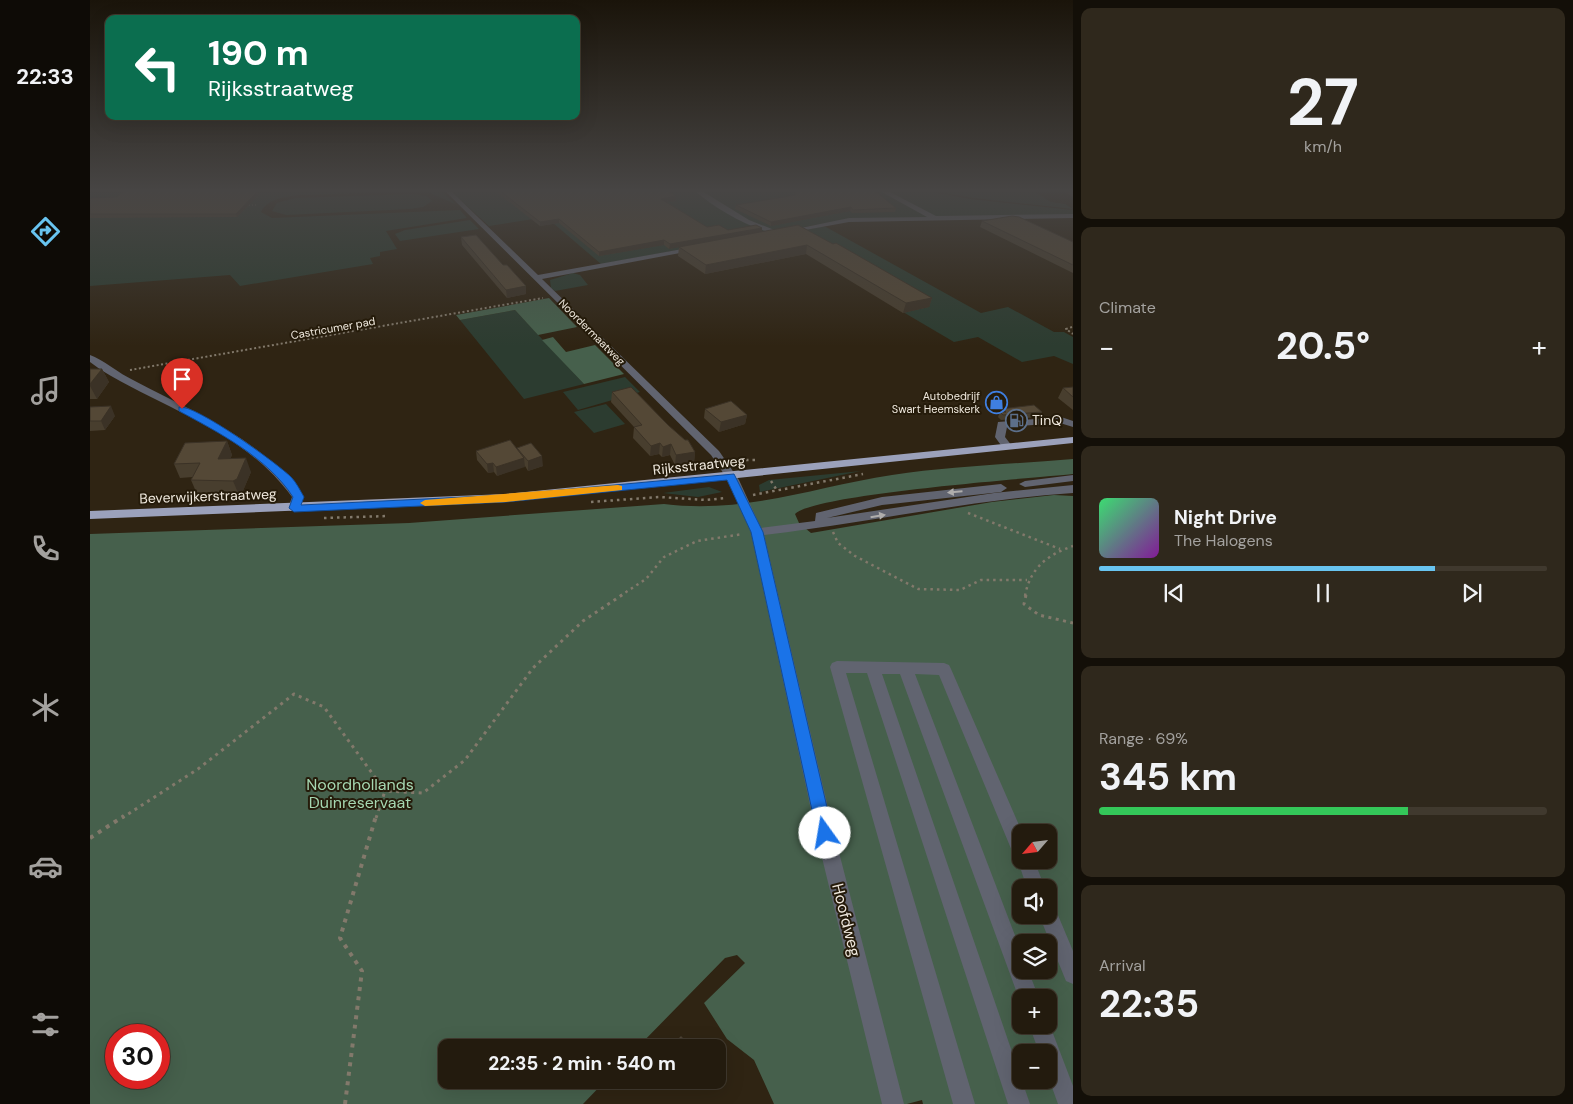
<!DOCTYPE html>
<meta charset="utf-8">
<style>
body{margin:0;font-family:"DM Sans",sans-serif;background:#2f281c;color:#f1f3f6;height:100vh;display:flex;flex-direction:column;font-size:19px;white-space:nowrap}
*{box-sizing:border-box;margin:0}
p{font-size:16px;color:#a3a19e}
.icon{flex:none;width:28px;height:28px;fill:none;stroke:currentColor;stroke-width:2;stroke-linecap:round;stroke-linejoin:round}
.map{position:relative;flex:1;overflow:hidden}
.details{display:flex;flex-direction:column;gap:8px;padding:8px;background:#130f08;width:500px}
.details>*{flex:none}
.hud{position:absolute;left:15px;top:15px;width:475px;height:105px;border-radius:10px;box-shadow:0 5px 20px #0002,0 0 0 1px #40392e;background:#0b6e4f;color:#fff;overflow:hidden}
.needle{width:32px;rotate:242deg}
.tools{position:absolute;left:922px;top:824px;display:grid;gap:10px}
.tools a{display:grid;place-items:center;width:45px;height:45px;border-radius:10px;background:#231b0e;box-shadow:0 5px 20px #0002,0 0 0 1px #40392e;font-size:25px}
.speed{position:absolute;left:15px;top:1024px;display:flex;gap:10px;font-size:25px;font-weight:700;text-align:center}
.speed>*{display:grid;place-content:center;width:65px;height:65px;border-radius:50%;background:#231b0e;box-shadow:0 5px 20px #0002,0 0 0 1px #40392e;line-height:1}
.speed .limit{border:8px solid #d22;background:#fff;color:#111}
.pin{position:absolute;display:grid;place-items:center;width:42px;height:42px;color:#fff;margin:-51px -21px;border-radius:50% 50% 50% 0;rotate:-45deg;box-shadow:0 0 5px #0007}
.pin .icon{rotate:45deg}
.me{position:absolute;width:55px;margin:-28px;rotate:347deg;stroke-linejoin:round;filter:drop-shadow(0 0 4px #0008)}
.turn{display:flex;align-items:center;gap:18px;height:105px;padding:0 20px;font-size:22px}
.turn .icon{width:65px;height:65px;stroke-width:2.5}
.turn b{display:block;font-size:35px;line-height:42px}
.big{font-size:38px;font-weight:700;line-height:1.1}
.details .widget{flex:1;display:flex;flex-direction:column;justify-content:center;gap:8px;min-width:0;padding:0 18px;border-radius:10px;background:#2f281c}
.details .dial{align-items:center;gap:0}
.dial b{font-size:65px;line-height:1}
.song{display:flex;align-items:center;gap:15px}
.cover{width:60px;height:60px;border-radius:8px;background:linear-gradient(135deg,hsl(140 70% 55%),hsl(290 70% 35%))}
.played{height:5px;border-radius:2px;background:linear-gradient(90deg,#68c4f0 75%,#40392e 75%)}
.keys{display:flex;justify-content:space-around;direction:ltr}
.heat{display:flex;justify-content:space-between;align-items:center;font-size:28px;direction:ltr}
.charge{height:8px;border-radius:4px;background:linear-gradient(90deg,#34c759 69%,#40392e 0)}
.trip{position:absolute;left:348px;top:1039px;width:288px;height:50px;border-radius:10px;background:#231b0e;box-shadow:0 5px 20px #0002,0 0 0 1px #40392e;font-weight:700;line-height:50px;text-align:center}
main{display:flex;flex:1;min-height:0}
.tabs{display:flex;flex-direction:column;width:90px;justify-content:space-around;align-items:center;background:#0e0b06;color:#a3a19e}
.tabs .icon{width:35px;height:35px}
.tabs .on{color:#68c4f0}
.tabs b{font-size:22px;color:#f1f3f6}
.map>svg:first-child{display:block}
</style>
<main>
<nav class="tabs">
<b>22:33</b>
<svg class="icon on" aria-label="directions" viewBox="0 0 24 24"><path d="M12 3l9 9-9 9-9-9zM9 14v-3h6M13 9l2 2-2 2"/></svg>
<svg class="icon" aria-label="music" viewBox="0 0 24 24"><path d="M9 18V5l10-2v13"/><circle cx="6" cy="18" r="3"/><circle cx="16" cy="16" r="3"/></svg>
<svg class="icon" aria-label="phone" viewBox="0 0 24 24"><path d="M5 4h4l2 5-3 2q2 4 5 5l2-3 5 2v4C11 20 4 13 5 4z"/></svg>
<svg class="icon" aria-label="climate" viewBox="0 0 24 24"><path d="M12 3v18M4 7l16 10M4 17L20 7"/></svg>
<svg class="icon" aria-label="car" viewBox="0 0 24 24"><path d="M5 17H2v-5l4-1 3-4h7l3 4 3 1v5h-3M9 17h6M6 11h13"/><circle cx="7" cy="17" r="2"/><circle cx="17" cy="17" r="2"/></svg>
<svg class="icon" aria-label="filters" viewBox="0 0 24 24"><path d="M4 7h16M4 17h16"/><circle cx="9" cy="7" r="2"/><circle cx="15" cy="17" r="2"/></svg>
</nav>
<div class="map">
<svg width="983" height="1104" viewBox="0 0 983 1104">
<rect width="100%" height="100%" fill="#2f2413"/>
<!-- green -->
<path fill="#2c3c30" d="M183,191H352L365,204L336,191L210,195C196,197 178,198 171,212L182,218L370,210L377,218L296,231L307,249L290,252V256L280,258L283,264L150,286L140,275L0,286V193H181Z
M363,191H791L841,217L758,219L511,264L456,217L399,226L365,195Z
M794,191H837L880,199L983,210V215L845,216Z
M842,191H961L945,192L961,202L975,204L983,209L884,198Z
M322,194L337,196L342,201L333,207L320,209L196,215L182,211L187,203L205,198Z
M380,220L389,229L310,241L305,234L315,230Z
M730,227H736L891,313L918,307L964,332H974L983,337V364L964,356L932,362L888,337L864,342L813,312L840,306L709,231Z
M483,273L490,275L498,285L465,291L461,288L460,280Z
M425,310L494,384L434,399L370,320Z
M535,377L550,392L488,410L473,392Z
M516,404L535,424L504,433L484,412Z
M771,471L670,492L669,485L679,480Z
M619,487L632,492L608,497L573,493Z"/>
<!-- forest -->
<path fill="#46604c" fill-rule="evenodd" d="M459,298L487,327L448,335L425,310L370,320L366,315Z
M463,337L476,352L505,345L534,374L494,384L452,340Z
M983,459V474C943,478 723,494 705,514L709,523L721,533L902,502L964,495L983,496V1104H833L832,1100L817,1104H684L664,1060L637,1039L614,1003L655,963L647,955L635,958L548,1047L356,1048V1080H516L493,1104H0V534L319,523L574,504C655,514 724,487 802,475C862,466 923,464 983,459ZM931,832H959V860H931ZM931,888H959V915H931ZM931,942H959V970H931ZM931,998H959V1025H931ZM26,1035H69V1078H26ZM931,1052H959V1080H931Z"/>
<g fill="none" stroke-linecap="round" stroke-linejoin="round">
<!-- path-far4 -->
<path stroke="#82796b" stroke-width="1" stroke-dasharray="1 2" stroke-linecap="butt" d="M156,205H167"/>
<!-- path-far3 -->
<path stroke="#82796b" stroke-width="2" stroke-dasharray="2 2.5" stroke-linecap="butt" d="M982,327L976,329L983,334
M40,370L453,298"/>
<!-- path-far2 -->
<path stroke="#82796b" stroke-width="2.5" stroke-dasharray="2.5 4" stroke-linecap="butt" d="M643,460H665
M591,467L618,463
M681,481L688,492
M663,495L773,474
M501,502L569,497L616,500L637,498
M878,513L970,549
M234,518L298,516
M743,532L748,543L765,556L828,589L870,590L891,580H937
M530,596L556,579L574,557L607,541L653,534
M935,596C940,568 957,555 983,546"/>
<!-- path-far1 -->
<path stroke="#82796b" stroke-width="3" stroke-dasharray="3 4.5" stroke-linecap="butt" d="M936,595L934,604L949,615L983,623
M32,818L108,769L204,694L234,707L295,791L333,793L375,760L443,668L493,621L532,595
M286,818L295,791"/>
<!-- path -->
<path stroke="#82796b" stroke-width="4" stroke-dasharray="4 5.5" stroke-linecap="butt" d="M0,838L34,816
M255,1104L272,971L250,938L286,816"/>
<!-- minor -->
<path fill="#616470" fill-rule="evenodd" d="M355,191H361L448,275L609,246L610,248L606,250L452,279L629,451L649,480L671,528L725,521L726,513L792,497L911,484L917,488L911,492L792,505L737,518L904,493L983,485V493C879,500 777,523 674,535L744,833L814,1104H792L726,833L661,532L638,480L621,455Z
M605,191H612L659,220L692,233L689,235C660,228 628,211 605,191Z
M790,191H798L846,216L983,214V218L759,222L699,233L696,231L759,218L837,217Z
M0,355C12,359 30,374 43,380C104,412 169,438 212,494L214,497L208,511H200L198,508L202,497C155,432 77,410 11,370L0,362Z
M971,417L983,421V427L970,423L917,427L915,437L922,446L917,449L913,448L905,437L908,422Z
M983,475V481L935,487L929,484L935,481Z
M747,661L854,663L859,665L861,669L932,832L931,860H944L955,888H937L927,858L922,851L849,675L825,674L931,951V970H938L949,998H931V1004L810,674H792L940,1104H918L777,673H756L885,1104H863L740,667L742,663Z
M959,906L965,908L983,951V984L976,981L949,915H959Z
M959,1023L983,1086V1104H968L959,1079V1052H949L939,1025H959Z"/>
<!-- major -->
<path fill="#9ba1bb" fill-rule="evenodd" d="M983,437V443L416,502L0,519V511L416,494Z"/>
</g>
<!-- wall -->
<path fill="#483e2e" d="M168,191L169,195L147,217L0,218V198L26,197Z
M405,191H578L586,201L577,202L617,227L638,230L672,228V232L708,225L842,298L839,307L813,313L716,254L615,274L588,256L589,247L579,249L574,245L509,256L469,223L450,226Z
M703,191H785L806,208L805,212L762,213L760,211L681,226L645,209L646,205L704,196Z
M974,191H983V197Z
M892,221L983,242V273L890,227Z
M371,237L436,294L417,298L372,245Z
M0,369H12L19,382L7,399H0Z
M983,387V410L968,398L973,388Z
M522,392L605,452L604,463L585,465L580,455L572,457L569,454L560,456L543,438L544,427L521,402Z
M615,409L657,415L655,424L629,432L614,418Z
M911,409L952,412L950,417L911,420L908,417Z
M25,416L15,430L0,431V421Z
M137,441L142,455L140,459L161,472L152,493L149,495L107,494L101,480L103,477L90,478L84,464Z
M427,449L453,466L438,471L435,466L407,476L404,472L398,473L387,460L386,451Z
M572,1080H587L579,1089Z"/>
<!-- shaded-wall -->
<path fill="#3b3226" d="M168,191L169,195L147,217L146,214Z
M586,196V201L571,203V199Z
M761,207L760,211L681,226V222Z
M469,219V223L450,226V222Z
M672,228V232L579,249L580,244Z
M574,240V245L509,256V252Z
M717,245L716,254L615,274L616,265Z
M436,286V294L417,298L416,290Z
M842,298L839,307L813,313L816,303Z
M12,369L19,382L7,399L0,386V384Z
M21,406L25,416L15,430L11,421Z
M657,415L655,424L629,432L631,422Z
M137,441L142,455L134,473L128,459Z
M570,443L569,454L560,456L561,446Z
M581,444L580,455L572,457L573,447Z
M605,452L604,463L585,465L586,455Z
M452,456L453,466L438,471V461Z
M156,458L161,472L152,493L149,495L143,481Z
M434,458L435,467L407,476L406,467Z
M403,463L404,472L398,473L397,464Z
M586,1080H587L579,1089L580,1086Z"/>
<!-- building -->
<path fill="#544836" stroke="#3b3226" d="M34,191H168L146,214H0V198L26,197Z
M410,191H578L586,196L571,199L617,227L629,225L638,230L666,225L672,228L580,244L574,240L509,252L469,219L450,222Z
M704,191H785L806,208L763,210L761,207L681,222L646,205L705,195Z
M922,216L929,217L983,242V265L892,221Z
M708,225L743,244L746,243L842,298L816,303L717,245L616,265L589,247Z
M386,235L413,265H417L436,286L416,290L371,237Z
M0,369H12L0,384Z
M541,387L578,425L595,440H598L605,452L586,455L581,444L573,447L570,443L561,446L544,427L552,425L522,392Z
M983,387V397L973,388Z
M641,401L657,415L631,422L615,409Z
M944,405L952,412L913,415L910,412H916L911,409Z
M21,406L11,421H0V407Z
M420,440L434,458L406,467L403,463L397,464L386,451Z
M137,441L128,459L156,458L147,479L143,481L101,480L110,463L84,464L95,443Z
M441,443L452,456L438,461L427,448Z
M591,1036L601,1048H580Z
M575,1080H586L580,1086Z"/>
<!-- one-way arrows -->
<defs><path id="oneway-solid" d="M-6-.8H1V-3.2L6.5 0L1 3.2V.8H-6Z" transform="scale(1.25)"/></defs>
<g fill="#afadac">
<use href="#oneway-solid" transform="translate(865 492) rotate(175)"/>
<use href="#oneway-solid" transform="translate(788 516) rotate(-9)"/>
</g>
<!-- sky -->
<linearGradient id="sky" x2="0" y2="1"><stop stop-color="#1a140a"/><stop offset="0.55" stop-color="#474544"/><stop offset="1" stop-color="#474544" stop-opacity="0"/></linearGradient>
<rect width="983" height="346" fill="url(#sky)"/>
<!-- route -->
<path fill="#1a73e8" stroke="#114b97" d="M89,407C105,404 187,463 201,477C206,482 210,490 214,497L211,505L416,495L644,474L673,532L743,833L741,838L735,841L730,838L727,833L661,532L637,480L416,502L204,512L199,508L203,497C178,458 128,432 89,411Z"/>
<!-- slow -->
<path fill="#f59e0b" d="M528,485L532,486V490L416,502L335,506L330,503L335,500Z"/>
<!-- icons -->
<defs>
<symbol id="shop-ring" viewBox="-11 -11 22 22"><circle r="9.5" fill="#251b0a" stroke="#3f7fe0" stroke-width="1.5"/><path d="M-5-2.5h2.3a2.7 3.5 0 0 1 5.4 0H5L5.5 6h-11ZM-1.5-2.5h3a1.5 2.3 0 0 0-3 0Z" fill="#3f7fe0"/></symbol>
<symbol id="fuel-ring" viewBox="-11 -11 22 22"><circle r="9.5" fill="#251b0a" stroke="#5c6f8a" stroke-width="1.5"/><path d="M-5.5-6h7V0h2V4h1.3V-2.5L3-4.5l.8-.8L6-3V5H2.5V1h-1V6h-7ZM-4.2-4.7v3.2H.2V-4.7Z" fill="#5c6f8a"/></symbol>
</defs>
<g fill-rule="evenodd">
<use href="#shop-ring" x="894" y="390" width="25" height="25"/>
<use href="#fuel-ring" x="914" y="408" width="25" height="25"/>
</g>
<g text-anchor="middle" stroke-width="4" stroke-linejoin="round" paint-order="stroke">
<!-- far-street labels -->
<g font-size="11" fill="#efe8dd" stroke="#251b0a">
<text transform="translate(243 328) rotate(-10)" y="4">Castricumer pad</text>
<text transform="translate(502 332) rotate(45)" y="4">Noordermaatweg</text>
</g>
<!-- far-poi labels -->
<g font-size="11" fill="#efe8dd" stroke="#251b0a" text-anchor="end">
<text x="890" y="400">Autobedrijf<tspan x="890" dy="13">Swart Heemskerk</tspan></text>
</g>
<!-- poi labels -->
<g font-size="14" fill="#efe8dd" stroke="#251b0a" text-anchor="start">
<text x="942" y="425">TinQ</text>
</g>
<!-- street labels -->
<g font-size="14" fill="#efe8dd" stroke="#251b0a">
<text transform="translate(609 465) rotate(-6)" y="5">Rijksstraatweg</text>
<text transform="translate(118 496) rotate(-2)" y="5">Beverwijkerstraatweg</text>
</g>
<!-- near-park labels -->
<g font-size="16" fill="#a5d7b1" stroke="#251b0a">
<text x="270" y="790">Noordhollands<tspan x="270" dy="18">Duinreservaat</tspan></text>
</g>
<!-- near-street labels -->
<g font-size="16" fill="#efe8dd" stroke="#251b0a">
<text transform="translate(757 920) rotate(76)" y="6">Hoofdweg</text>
</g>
</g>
</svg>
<div class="tools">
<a><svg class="needle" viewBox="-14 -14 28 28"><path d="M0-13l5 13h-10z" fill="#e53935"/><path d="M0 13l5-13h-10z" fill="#a3a19e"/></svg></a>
<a><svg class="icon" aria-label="sound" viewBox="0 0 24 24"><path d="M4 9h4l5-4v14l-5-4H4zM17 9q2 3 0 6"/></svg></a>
<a><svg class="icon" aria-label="layers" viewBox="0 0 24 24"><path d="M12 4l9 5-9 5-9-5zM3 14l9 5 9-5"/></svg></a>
<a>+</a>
<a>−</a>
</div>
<div class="speed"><div class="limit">30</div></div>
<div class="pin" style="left:92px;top:409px;background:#d93025"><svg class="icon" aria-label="arrive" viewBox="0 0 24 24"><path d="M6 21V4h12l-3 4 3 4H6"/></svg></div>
<svg class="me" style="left:735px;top:833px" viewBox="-20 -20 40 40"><circle r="19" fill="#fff"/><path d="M0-13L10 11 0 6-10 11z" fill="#1a73e8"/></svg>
<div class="trip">22:35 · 2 min · 540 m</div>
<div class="hud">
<div class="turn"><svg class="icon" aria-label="left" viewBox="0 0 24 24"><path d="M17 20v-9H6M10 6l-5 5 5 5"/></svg><div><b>190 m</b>Rijksstraatweg</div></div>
</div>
</div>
<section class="details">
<div class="widget dial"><b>27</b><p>km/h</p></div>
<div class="widget"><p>Climate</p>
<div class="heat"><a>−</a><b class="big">20.5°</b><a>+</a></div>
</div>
<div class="widget">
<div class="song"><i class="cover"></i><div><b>Night Drive</b><p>The Halogens</p></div></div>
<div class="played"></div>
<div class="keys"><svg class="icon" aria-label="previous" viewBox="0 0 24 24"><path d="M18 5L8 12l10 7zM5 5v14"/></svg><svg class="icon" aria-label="pause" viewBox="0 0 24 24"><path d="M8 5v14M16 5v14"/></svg><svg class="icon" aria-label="next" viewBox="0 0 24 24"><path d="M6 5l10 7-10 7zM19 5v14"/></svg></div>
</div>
<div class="widget"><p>Range · 69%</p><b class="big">345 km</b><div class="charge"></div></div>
<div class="widget"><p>Arrival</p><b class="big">22:35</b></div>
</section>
</main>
